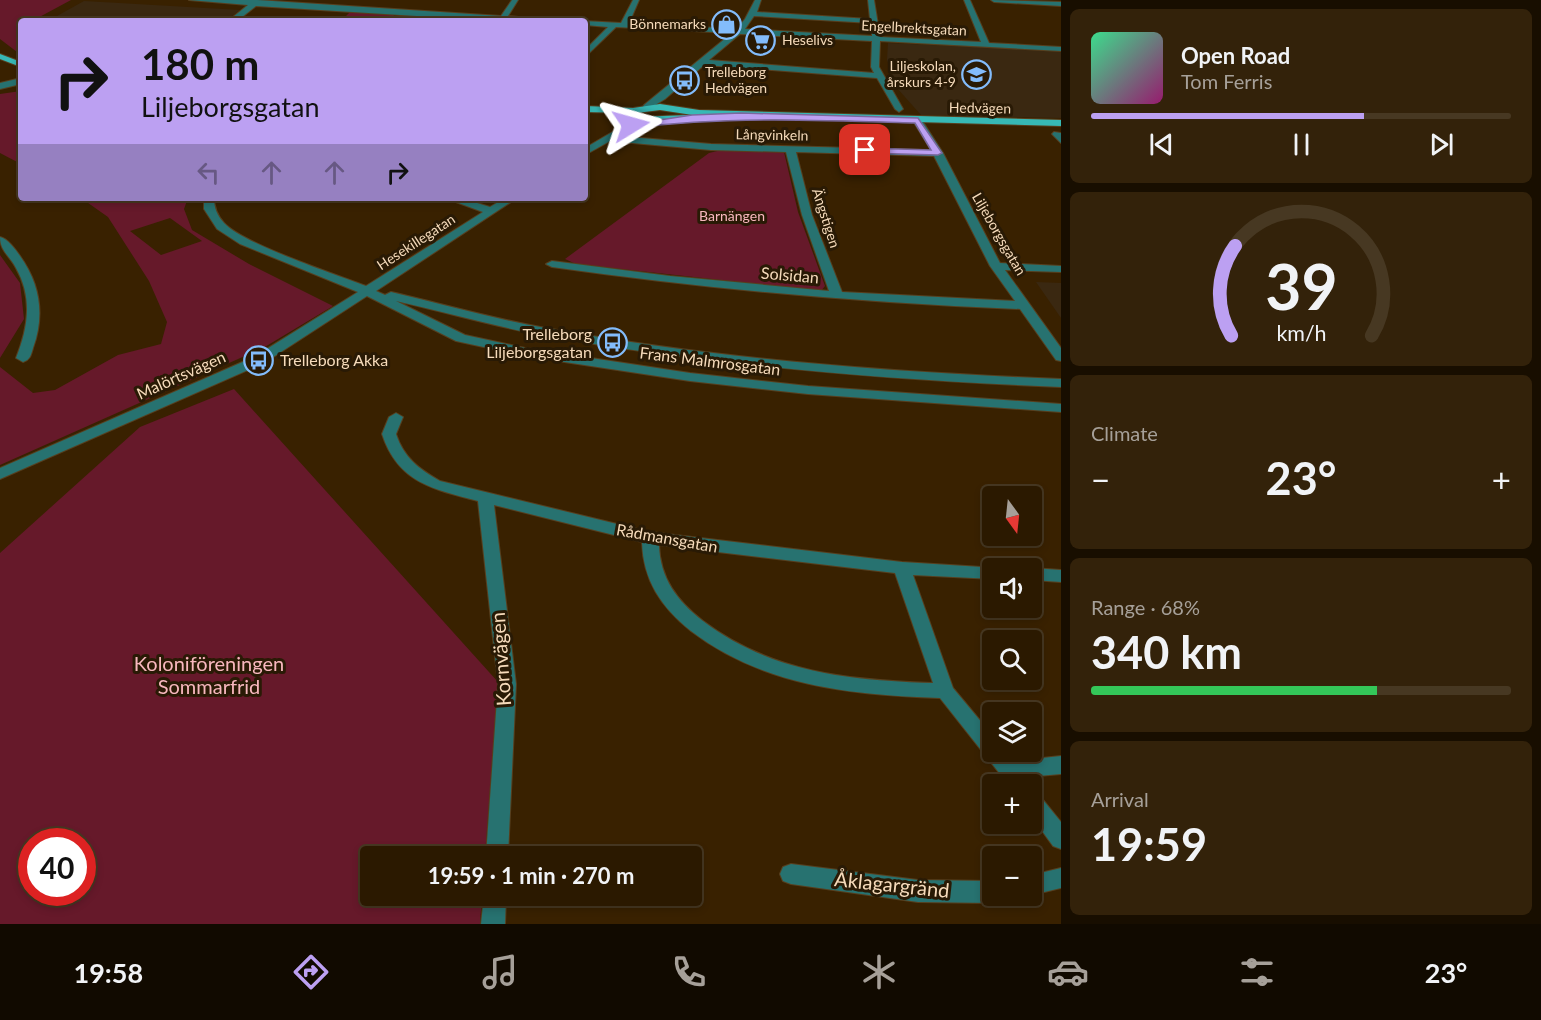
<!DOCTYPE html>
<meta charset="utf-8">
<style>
body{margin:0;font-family:Lato,sans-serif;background:#33220a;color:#f1f3f6;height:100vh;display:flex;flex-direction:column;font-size:22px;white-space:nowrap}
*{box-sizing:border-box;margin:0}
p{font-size:20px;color:#a6a099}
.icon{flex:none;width:33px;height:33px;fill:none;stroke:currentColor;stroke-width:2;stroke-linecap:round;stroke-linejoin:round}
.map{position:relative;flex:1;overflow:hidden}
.sheet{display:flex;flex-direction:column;gap:9px;padding:9px;background:#180e00;width:480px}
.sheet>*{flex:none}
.guide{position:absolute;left:18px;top:18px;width:570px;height:183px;border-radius:6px;box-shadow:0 3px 9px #0003,0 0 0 2px #473822;background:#bca0f2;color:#111;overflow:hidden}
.needle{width:39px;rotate:165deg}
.buttons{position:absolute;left:982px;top:486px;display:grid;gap:12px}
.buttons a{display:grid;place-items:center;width:60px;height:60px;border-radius:6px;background:#2b1900;box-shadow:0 3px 9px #0003,0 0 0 2px #473822;font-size:30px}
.speed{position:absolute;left:18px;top:828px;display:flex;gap:12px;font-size:30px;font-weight:700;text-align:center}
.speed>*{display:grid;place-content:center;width:78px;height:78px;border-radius:50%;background:#2b1900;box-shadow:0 3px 9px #0003,0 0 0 2px #473822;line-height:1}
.speed .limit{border:9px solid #d22;background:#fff;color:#111}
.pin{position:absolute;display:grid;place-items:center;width:51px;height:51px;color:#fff;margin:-26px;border-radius:12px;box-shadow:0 3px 9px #0006}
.me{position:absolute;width:66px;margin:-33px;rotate:82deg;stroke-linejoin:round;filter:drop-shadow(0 0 4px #0008)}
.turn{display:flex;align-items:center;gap:21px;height:126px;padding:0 24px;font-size:27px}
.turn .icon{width:78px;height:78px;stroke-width:2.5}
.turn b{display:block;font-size:42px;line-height:51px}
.lanes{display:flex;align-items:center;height:57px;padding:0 24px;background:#0003;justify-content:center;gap:30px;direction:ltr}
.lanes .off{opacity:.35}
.big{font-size:45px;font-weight:700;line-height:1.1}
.sheet .card{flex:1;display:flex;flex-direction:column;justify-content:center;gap:9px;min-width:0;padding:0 21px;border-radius:9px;background:#33220a}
.sheet .dial{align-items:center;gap:0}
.dial svg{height:156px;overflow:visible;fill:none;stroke:#473822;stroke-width:7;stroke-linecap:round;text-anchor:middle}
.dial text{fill:#f1f3f6;stroke:none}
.song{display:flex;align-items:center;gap:18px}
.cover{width:72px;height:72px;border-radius:9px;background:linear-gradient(135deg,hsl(150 70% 55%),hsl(320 70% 35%))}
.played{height:6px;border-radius:3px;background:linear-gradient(90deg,#bca0f2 65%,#473822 65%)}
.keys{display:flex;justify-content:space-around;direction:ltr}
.heat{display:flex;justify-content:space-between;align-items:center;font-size:33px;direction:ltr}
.charge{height:9px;border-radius:4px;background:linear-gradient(90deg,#34c759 68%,#473822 0)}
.trip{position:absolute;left:360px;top:846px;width:342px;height:60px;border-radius:6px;background:#2b1900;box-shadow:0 3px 9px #0003,0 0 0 2px #473822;font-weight:700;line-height:60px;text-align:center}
.tab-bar{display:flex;height:96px;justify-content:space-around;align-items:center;background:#110a00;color:#a6a099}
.tab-bar .icon{width:42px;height:42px}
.tab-bar .selected{color:#bca0f2}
.tab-bar b{font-size:27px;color:#f1f3f6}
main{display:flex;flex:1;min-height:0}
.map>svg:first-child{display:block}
</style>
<main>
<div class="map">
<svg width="1061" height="924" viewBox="0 0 1061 924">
<rect width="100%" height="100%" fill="#392100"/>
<!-- built -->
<path fill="#3a2811" d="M84,1L240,10L226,21H48Z
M888,43L1061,51V118L921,115L897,88L887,60Z
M1036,282L1061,283V318Z"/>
<!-- green -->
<path fill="#66192a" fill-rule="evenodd" d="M0,0H71L32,21H21V27L17,29V36L21,40V55L0,39Z
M350,12L395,14L389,21H341Z
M21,91V164L0,153V94Z
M726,149L784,152L798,212L825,286L821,291L576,264L565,259L709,153Z
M81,198H188L184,209L192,230L249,264L333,306L263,348L0,465V367L33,393L55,390L118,355L161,344L167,322L149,281L108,217ZM170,218L202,241L161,255L130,231Z
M0,255L20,283L24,319L0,358Z
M234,389L498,682L485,856H370V896H482L480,924H0V553L140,427ZM32,842H82V892H32Z"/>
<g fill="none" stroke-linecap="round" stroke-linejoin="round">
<defs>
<path id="minor" d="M189,0H257L501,16L512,0H518L508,16L562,21H497L256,6L237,21H228L248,5Z
M633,0H639L629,23L737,29L745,19L755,0H761L757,12L870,19L868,0H874L880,37L981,42L964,0H970L989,43L1061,47V51L880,41L879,67L903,109L899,112L895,109L877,78L704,65L665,99L647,110L643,107L644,105L732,33L616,27L585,57V50L608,27L585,25L584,21L621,23ZM754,16L871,23L872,36L745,29ZM740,34L872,41L871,67L874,73L709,60Z
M991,0L1061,2V6L994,2Z
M21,78V84L0,89V83Z
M918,118L921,119L943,153L1000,263L1061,266V272L1005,270L1061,348V361L1056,360L1020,309C863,303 708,289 552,267L546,264L552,261L670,276L829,291L802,215L786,152L711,150L610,141L585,155V148L626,124L644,119L649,122L647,124L632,128L618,136L711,144L931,150L913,121ZM796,152L934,156L990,266L1015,301L842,292L812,215Z
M1054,132L1061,133V143L1052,134Z
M204,198H214C214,208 217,215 224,223C243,244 335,274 366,286L483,212L445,198H461L490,207L505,198H517L376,291L385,295L391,292C443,304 494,319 546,328C716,359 888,372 1061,379V387C888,380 717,366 546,336C496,327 446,312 396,301L465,335L525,348L690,373L808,386L1061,404V412L808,394L690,381L525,356L456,341L367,296L264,363L0,479V468L254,357L358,292L240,244L217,229L204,209Z
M0,237C8,239 15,249 20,256C40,284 45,315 33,348C31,355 30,360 23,362L16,358C28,328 33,298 16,268C10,256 0,251 0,237Z
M396,413L403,417L396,434C404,458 419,469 440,481L650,532L902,562L998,568H993V579L913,575L953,688L993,736V752H1005L1013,761L1061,756V774L1027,777L1030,784H1008L940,698C852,695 763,686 691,631C661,607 643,580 642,542L494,505L516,684L508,856H486L498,684L478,501C433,489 398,483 382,434L389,417ZM659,545L895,573L933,683C849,680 772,673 703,621C677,601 660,578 659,545Z
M1030,568H1032L1061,570V582L1032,580Z
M1032,792L1039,795L1061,822V849L1053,846L1032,817Z
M791,864L918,880L993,881V896H1003L1001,899L993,903L918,902L791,884L783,881L780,874L783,867Z
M1061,868V888L1032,895V875Z
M484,896H506L505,924H481Z"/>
<path id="major" d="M0,54L21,62V67L0,59Z
M660,104L699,110L1061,120V126L699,116L660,110L637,113L635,117L689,115L694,118L689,121L637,124L627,120V113L585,112V106L633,108Z"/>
</defs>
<!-- minor casing -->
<use href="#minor" stroke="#573f1e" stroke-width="2"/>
<!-- major casing -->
<use href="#major" stroke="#573f1e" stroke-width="2"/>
<!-- minor -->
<use href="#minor" fill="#277270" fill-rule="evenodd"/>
<!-- major -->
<use href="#major" fill="#37b9b5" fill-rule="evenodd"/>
</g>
<!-- route -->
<path fill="#bca0f2" stroke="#7a689d" stroke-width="1.5" d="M741,113L918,118L942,153L938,155L865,153L861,150L865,148L931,150L915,123C820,120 726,116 631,128L627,125L692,115Z"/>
<!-- icons -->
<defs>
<symbol id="shop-ring" viewBox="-11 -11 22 22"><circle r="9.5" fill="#291a05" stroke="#83bcfb" stroke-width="1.5"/><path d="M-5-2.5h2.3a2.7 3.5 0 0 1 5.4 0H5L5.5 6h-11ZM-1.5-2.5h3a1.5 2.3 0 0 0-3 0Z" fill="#83bcfb"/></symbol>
<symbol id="supermarket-ring" viewBox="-11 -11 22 22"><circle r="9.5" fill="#291a05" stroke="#83bcfb" stroke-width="1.5"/><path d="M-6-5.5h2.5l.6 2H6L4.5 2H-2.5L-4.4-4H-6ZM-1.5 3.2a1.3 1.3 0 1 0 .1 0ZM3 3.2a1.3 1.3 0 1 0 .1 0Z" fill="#83bcfb"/></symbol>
<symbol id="school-ring" viewBox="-11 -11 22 22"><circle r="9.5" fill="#291a05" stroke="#83bcfb" stroke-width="1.5"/><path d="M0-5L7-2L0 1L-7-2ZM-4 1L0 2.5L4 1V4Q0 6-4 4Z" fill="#83bcfb"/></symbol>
<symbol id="bus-ring" viewBox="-11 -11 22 22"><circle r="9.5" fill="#291a05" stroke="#83bcfb" stroke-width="1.5"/><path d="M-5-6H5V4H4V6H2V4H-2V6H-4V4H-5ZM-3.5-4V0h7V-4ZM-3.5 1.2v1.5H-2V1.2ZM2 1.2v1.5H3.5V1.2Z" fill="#83bcfb"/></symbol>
</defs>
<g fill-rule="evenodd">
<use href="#shop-ring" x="710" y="8" width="33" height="33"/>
<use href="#supermarket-ring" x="744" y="24" width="33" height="33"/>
<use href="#school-ring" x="960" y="58" width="33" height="33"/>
<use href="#bus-ring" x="668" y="64" width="33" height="33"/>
<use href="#bus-ring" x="596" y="326" width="33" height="33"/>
<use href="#bus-ring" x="242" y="344" width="33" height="33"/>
</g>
<g text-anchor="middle" stroke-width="6" stroke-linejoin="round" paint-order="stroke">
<!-- far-poi labels -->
<g font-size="14" fill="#f6dbbb" stroke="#291a05" text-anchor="end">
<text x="706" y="29">Bönnemarks</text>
<text x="782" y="45" text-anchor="start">Heselivs</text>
<text x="956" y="71">Liljeskolan,<tspan x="956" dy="16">årskurs 4-9</tspan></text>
<text x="705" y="77" text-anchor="start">Trelleborg<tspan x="705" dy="16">Hedvägen</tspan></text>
</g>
<!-- far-street labels -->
<g font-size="14" fill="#f6dbbb" stroke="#291a05">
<text transform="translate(914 28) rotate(3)" y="5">Engelbrektsgatan</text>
<text transform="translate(980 108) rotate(1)" y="5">Hedvägen</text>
<text transform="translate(772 135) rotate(1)" y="5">Långvinkeln</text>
<text transform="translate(826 218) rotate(72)" y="5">Ängstigen</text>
<text transform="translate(999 234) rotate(60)" y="5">Liljeborgsgatan</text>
<text transform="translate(416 242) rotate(-33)" y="5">Hesekillegatan</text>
</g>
<!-- far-park labels -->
<g font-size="14" fill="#f8b7be" stroke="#291a05">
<text x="732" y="221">Barnängen</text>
</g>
<!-- street labels -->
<g font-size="16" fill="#f6dbbb" stroke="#291a05">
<text transform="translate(790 275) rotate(5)" y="6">Solsidan</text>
<text transform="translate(710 361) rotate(7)" y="6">Frans Malmrosgatan</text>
<text transform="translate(181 375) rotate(-24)" y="6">Malörtsvägen</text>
<text transform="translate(667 538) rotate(10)" y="6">Rådmansgatan</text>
</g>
<!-- poi labels -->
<g font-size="16" fill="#f6dbbb" stroke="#291a05" text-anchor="end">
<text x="592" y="340">Trelleborg<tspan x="592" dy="18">Liljeborgsgatan</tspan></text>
<text x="280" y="366" text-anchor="start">Trelleborg Akka</text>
</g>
<!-- near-street labels -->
<g font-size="20" fill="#f6dbbb" stroke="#291a05">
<text transform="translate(501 659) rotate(-94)" y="7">Kornvägen</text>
<text transform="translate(892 885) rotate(6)" y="7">Åklagargränd</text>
</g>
<!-- near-park labels -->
<g font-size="20" fill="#f8b7be" stroke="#291a05">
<text x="209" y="671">Koloniföreningen<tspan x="209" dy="23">Sommarfrid</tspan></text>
</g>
</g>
</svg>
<div class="buttons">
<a><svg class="needle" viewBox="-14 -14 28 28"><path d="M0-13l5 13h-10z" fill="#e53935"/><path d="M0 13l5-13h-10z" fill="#a6a099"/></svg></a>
<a><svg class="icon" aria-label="sound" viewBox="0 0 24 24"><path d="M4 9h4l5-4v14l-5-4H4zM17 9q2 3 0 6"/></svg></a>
<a><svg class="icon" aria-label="search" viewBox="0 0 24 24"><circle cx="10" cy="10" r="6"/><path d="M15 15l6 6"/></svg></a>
<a><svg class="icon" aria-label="layers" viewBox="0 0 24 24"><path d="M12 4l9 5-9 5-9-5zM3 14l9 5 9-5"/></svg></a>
<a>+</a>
<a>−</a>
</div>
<div class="speed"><div class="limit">40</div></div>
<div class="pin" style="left:865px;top:150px;background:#d93025"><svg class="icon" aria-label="arrive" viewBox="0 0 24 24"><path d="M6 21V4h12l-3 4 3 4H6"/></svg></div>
<svg class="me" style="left:631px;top:125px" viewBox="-20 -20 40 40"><path d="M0-17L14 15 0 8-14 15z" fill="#bca0f2" stroke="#fff" stroke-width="4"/></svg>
<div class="trip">19:59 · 1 min · 270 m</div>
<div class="guide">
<div class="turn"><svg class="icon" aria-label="right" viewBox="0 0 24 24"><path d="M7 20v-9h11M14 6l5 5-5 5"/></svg><div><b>180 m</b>Liljeborgsgatan</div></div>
<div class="lanes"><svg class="icon off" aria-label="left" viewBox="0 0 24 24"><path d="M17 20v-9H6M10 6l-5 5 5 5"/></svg><svg class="icon off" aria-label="ahead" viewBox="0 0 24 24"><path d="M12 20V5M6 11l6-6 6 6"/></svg><svg class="icon off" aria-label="ahead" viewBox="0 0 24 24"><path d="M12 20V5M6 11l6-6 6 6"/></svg><svg class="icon" aria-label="right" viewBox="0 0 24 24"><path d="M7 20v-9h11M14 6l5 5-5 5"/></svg></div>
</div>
</div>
<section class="sheet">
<div class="card">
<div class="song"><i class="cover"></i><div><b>Open Road</b><p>Tom Ferris</p></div></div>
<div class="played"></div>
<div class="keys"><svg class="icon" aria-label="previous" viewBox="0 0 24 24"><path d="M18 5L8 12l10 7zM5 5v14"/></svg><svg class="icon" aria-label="pause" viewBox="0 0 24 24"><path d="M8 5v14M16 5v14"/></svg><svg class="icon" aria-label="next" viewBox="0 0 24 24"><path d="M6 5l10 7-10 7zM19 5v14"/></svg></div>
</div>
<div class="card dial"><svg viewBox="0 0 100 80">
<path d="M14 69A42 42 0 1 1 86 69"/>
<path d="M14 69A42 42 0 0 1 16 23" stroke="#bca0f2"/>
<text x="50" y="56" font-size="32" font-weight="700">39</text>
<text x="50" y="72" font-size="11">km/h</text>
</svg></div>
<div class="card"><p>Climate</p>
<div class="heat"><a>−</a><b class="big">23°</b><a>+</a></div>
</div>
<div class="card"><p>Range · 68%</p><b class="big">340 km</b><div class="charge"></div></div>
<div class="card"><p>Arrival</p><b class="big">19:59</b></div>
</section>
</main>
<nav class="tab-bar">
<b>19:58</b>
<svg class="icon selected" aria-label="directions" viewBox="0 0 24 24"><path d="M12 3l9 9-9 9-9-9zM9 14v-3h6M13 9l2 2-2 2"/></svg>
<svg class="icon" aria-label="music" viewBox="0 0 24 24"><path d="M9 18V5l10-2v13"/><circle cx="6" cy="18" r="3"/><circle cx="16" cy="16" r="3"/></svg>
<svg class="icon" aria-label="phone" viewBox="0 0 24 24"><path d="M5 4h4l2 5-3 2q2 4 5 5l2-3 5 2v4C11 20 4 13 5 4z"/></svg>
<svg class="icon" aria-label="climate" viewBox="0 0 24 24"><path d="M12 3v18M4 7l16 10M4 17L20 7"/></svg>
<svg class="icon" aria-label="car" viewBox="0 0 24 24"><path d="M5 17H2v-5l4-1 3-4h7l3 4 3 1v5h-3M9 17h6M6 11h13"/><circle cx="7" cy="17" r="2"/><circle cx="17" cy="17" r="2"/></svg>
<svg class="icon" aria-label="filters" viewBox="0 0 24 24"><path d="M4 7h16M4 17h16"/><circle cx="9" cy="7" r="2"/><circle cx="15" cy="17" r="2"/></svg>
<b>23°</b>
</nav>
